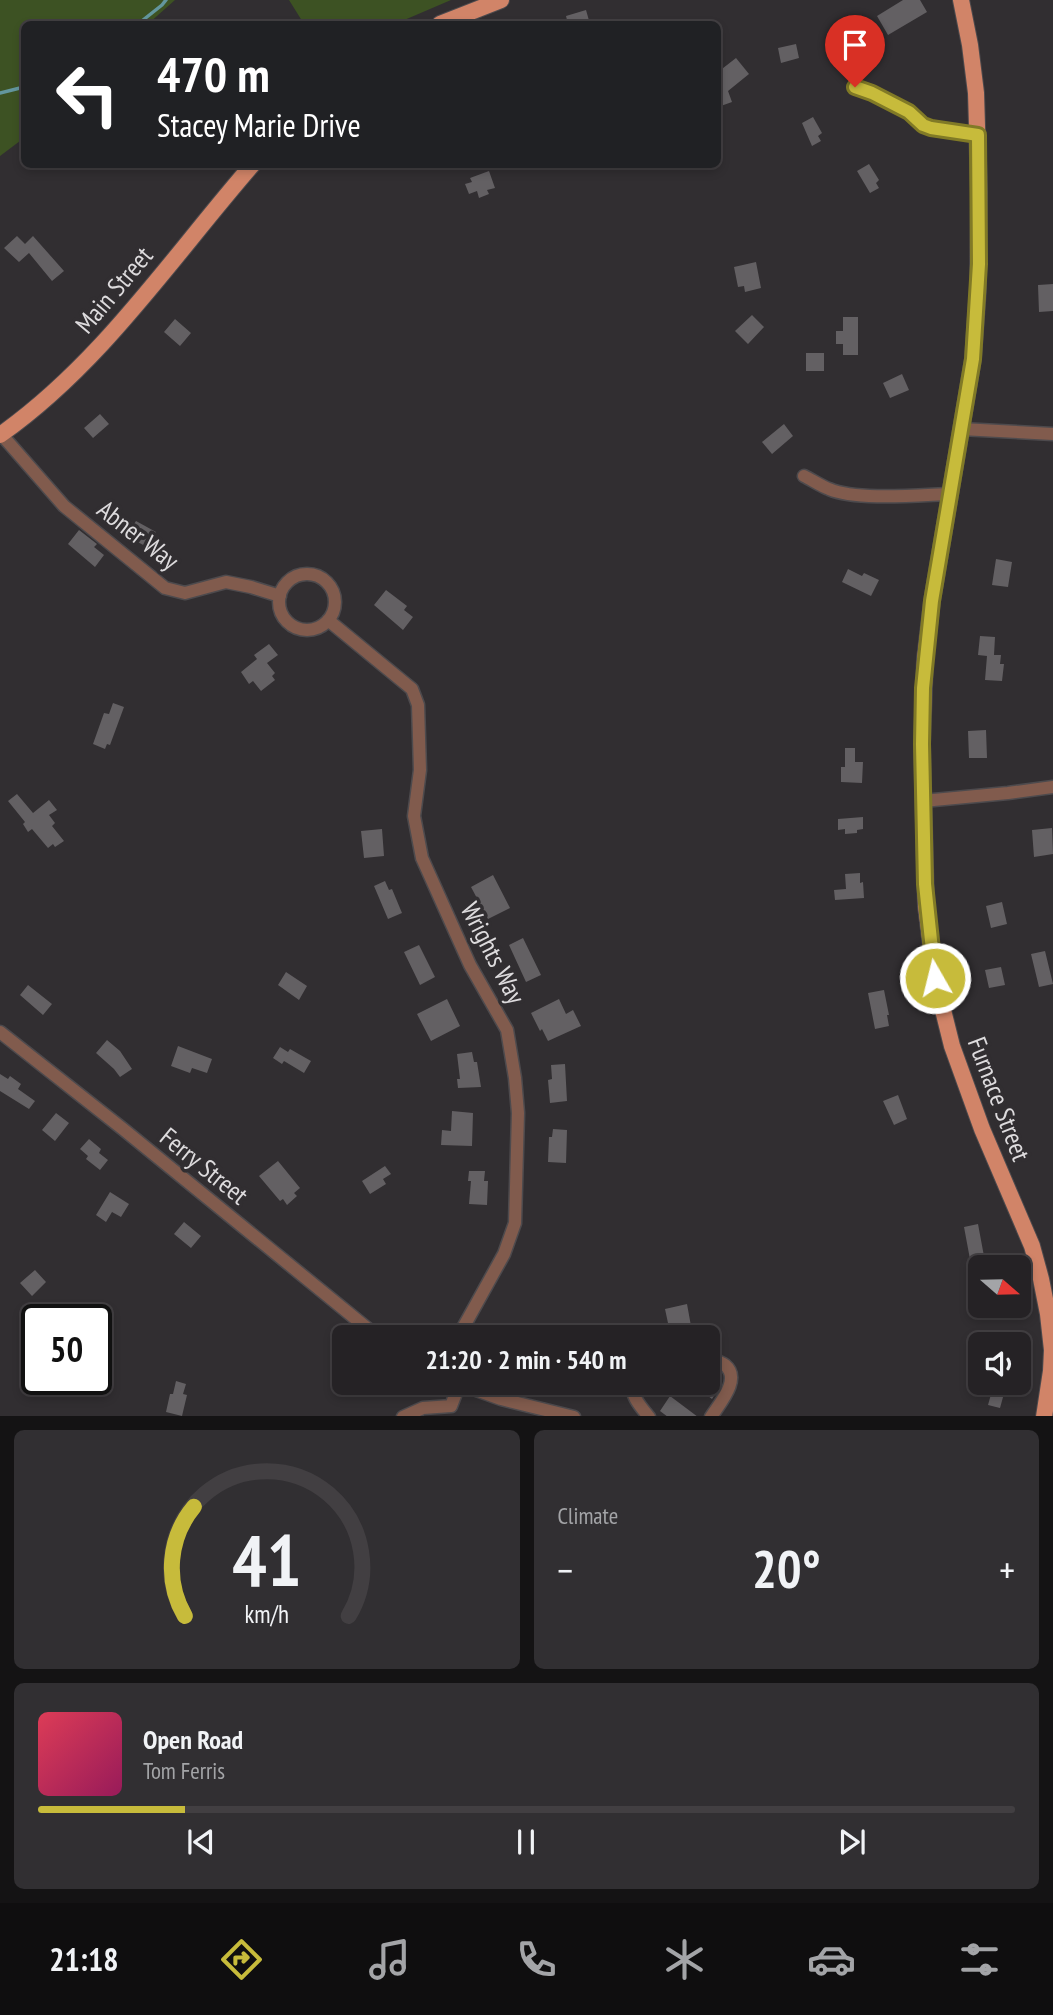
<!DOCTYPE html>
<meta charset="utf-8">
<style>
body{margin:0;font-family:"PT Sans Narrow",sans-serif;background:#312f32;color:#f1f3f6;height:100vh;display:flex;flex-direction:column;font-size:26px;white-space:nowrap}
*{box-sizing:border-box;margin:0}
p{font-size:23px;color:#a3a4a7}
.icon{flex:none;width:38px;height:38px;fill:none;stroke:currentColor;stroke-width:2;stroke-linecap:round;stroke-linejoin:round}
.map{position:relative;height:1416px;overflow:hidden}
.panel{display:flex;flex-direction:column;gap:14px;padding:14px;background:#141314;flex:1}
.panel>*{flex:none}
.hud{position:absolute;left:21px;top:21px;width:700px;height:147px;border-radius:10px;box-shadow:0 4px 10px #0003,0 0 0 2px #423f42;background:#202124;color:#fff;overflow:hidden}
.needle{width:46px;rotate:110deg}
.controls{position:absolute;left:968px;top:1255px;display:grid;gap:14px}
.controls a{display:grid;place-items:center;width:63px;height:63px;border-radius:10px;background:#252225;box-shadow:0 4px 10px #0003,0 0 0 2px #423f42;font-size:35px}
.speed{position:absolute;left:21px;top:1304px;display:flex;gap:14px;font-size:35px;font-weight:700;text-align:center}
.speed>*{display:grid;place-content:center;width:91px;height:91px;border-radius:50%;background:#252225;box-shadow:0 4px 10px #0003,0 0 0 2px #423f42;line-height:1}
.speed .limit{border:4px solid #111;border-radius:10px;background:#fff;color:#111}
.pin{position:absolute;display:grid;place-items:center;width:60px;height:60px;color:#fff;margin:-72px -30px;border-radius:50% 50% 50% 0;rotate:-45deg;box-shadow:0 0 7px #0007}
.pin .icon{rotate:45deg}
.me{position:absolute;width:77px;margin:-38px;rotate:352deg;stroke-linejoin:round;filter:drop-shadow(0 0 5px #0008)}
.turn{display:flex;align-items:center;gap:24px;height:147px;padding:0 21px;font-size:32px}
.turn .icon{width:91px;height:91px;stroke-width:2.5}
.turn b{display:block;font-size:49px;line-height:60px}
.big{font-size:52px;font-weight:700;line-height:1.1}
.panel .card{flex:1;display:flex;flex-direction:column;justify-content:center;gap:10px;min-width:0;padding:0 24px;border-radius:10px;background:#312f32}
.panel .dial{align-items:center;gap:0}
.dial svg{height:182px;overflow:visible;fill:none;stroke:#423f42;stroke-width:7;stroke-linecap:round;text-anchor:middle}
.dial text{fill:#f1f3f6;stroke:none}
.song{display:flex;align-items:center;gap:21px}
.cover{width:84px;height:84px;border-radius:10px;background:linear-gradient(135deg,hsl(350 70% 55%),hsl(330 70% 35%))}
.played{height:7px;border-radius:4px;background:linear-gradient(90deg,#c7bb3b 15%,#423f42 15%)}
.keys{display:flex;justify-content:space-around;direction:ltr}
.heat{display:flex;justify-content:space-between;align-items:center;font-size:38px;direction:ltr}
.panel .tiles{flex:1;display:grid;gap:14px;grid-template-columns:1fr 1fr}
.card:last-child{grid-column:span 2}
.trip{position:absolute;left:332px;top:1325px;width:388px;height:70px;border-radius:10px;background:#252225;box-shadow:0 4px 10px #0003,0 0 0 2px #423f42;font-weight:700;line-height:70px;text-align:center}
.menu{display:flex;height:112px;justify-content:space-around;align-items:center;background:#0f0e0f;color:#a3a4a7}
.menu .icon{width:49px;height:49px}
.menu .active{color:#c7bb3b}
.menu b{font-size:32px;color:#f1f3f6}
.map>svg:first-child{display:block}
</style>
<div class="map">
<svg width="1053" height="1417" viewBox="0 0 1053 1417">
<rect width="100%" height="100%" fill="#312e31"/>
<!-- green -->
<path fill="#3d5223" d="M0,0H175L148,24H24V138L0,156Z
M289,0H451L395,24H304Z"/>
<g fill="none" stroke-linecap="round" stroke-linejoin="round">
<!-- stream -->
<path stroke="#63969e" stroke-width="3.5" d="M138,24L162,5L166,0
M0,93L24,87"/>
</g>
<!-- building -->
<path fill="#636063" d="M903,0H920L927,12L888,35L877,16Z
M586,10L590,24H568L566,16Z
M796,44L799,58L781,63L778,48Z
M736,58L749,74L728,91L732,102L718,107V72Z
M813,117L822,133L818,136L821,141L812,146L802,123Z
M869,164L879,180L876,183L879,188L870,193L857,171Z
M489,171L495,188L487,190L489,194L479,198L477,191L469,194L465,184L472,182L470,178Z
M17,236L25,244L33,236L64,271L52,281L29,253L19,262L4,248Z
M756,262L761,288L745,292L744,286L738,287L734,267Z
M1053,284V311L1039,312L1038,285Z
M752,315L764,327L748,344L735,331Z
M843,317H858V355H843V344H836V331H843Z
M175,319L191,333L180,346L164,332Z
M806,353H824V371H806Z
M902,374L909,390L890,398L883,383Z
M100,414L109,424L93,438L84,428Z
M784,424L793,436L772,454L762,442Z
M125,518L134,524L136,521L156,532L147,547L117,531Z
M79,530L97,544L94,547L104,555L95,567L68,544Z
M996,559L1012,562L1008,587L992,585Z
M848,569L862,576L864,573L879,580L871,596L842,582Z
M386,590L407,606L404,610L413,617L403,630L374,605Z
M980,636L995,637L994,655H1001L1000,664H1004L1002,681L985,680L987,656L978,655Z
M269,644L278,655L267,663L275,673L272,676L275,680L261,691L253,681L249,684L241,672L257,659L254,655Z
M113,703L124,707L110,745L107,744L105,749L93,744L104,713L109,714Z
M986,730L987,758H969L968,731Z
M845,748H855V762H863L862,783L841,782V767H845Z
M17,794L33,813L49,800L57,810L49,815L55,823L52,826L64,841L55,847L53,844L48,848L32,829L28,832L23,824L25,822L8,801Z
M863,817V829L857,830V833L845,834V829L838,830V819Z
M1052,828L1053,854L1034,857L1032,830Z
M382,829L384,856L364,858L361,831Z
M860,873V883L863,882L864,898L835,900L834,890L846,889L845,874Z
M493,875L510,908L488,919L471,887Z
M385,881L389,890L392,889L402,913L388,919L374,886Z
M1002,902L1007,924L991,928L986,906Z
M523,938L541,975L526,982L509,945Z
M419,945L435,977L420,985L404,952Z
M1045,951L1053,984L1039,987L1031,954Z
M1001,967L1005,985L989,988L985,970Z
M286,972L307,986L299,1000L278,985Z
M28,985L52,1004L43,1015L20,995Z
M884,990L889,1015H887L889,1026L875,1029L868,993Z
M447,999L460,1026L431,1041L417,1014Z
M559,999L566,1014L573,1010L581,1026L548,1041L542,1029L540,1031L531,1013Z
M107,1040L120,1051L132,1069L120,1077L114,1069L96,1053Z
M178,1046L212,1059L207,1073L192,1068L190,1073L171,1066Z
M280,1047L288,1052L290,1049L311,1061L304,1073L284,1061L282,1064L273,1058Z
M472,1052L474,1062H477L481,1087L458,1088L457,1079H460L457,1054Z
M565,1064L567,1101L550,1103L548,1080L552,1079L551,1065Z
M0,1074L8,1079L10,1076L21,1084L18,1089L35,1101L29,1109L0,1091Z
M898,1095L907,1119L894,1125L883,1101Z
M452,1111L473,1113L472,1146L441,1145L442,1130L451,1131Z
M56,1113L69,1123L55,1141L42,1130Z
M553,1129L567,1130L566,1163L548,1162L549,1137H552Z
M89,1139L101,1149L99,1153L108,1160L100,1170L86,1159L88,1156L80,1149Z
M278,1161L300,1188L294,1193L297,1196L287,1205L283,1199L280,1201L259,1176Z
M385,1166L391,1174L383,1179L386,1184L370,1194L362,1181Z
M469,1171H485L484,1181H488L487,1205L469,1204L471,1181H468Z
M110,1192L129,1204L121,1217L112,1212L106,1222L96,1215Z
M184,1222L201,1236L191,1248L174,1234Z
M978,1224L986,1267H980V1286H975L964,1227Z
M35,1270L46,1282L32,1296L20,1283Z
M687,1304L693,1337H671L665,1309Z
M713,1372L722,1378L719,1388L712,1399L700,1390L706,1382H709V1378Z
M176,1381L186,1384L183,1394L187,1395L182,1416L166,1412L170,1394H173Z
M597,1382H620V1397L597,1396Z
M993,1387L1005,1390L1000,1408L988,1405Z
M670,1396L698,1417H668L660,1411Z"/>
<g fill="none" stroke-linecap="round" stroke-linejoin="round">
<defs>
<path id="minor" d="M855,87L872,93L909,112L923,125L931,128L978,135
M961,429L1053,434
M1,434L64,506L165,588L185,593L226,582L251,587L280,596
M804,476C812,480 821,486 829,489C857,501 920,495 951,494
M279 602a28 28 0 1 1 56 0a28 28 0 1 1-56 0Z
M328,620L412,689L418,705L420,770L414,816L422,858L470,965L507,1030L515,1078L518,1113L515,1223L504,1254L458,1337
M923,801L1008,793L1053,787
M0,1032L123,1129L378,1337
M709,1358C714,1360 721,1362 725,1365C742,1379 719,1404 711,1417
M454,1382L501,1399L574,1417
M632,1382C630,1395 641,1407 649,1417
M403,1417L423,1408L451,1406L459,1385"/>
<path id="major" d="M961,0L970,45L976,93L979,192L978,288L973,359L932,601L925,659L922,744L926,906L935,978L952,1046L982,1129L1032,1246L1041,1279L1048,1314L1052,1350L1051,1371L1044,1417
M440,24L501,0
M0,435C102,363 172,257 253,164"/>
</defs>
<!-- minor casing -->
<use href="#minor" stroke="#4d4a4d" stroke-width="15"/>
<!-- major casing -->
<use href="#major" stroke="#4d4a4d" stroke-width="18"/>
<!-- minor -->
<use href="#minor" stroke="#815b4d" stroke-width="12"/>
<!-- major -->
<use href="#major" stroke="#d18468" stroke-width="16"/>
</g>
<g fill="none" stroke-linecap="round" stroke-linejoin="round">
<defs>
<path id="route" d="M855,87L872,93L909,112L923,125L931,128L978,135L979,264L973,359L932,601L923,688L922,744L925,884L935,978"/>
</defs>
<!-- route casing -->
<use href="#route" stroke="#817a26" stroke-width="18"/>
<!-- route -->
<use href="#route" stroke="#c7bb3b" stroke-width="12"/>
</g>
<g text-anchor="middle" stroke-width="7" stroke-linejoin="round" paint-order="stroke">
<!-- street labels -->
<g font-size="26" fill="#dddbdd" stroke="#312e31">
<text transform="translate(114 290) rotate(-50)" y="9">Main Street</text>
<text transform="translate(138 535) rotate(38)" y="9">Abner Way</text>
<text transform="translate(493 953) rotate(63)" y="9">Wrights Way</text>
<text transform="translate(999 1099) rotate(69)" y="9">Furnace Street</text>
<text transform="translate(204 1166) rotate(39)" y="9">Ferry Street</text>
</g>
</g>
</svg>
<div class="controls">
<a><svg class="needle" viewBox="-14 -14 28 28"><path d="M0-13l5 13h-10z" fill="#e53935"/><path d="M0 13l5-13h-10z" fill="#a3a4a7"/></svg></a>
<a><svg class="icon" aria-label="sound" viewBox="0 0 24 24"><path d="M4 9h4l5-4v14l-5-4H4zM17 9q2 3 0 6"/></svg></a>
</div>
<div class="speed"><div class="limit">50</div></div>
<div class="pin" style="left:855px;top:87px;background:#d93025"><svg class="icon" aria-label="arrive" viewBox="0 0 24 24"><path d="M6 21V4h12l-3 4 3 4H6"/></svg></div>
<svg class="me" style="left:935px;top:978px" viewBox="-20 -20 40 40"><circle r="17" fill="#c7bb3b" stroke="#fff" stroke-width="3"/><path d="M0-11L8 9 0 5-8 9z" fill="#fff"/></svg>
<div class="trip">21:20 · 2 min · 540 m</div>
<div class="hud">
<div class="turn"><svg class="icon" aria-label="left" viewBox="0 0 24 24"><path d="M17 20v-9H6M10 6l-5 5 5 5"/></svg><div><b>470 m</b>Stacey Marie Drive</div></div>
</div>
</div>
<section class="panel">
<div class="tiles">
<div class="card dial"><svg viewBox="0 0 100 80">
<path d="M14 69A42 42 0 1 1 86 69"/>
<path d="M14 69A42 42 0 0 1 18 21" stroke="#c7bb3b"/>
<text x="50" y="56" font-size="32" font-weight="700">41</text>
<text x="50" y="72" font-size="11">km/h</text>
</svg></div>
<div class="card"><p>Climate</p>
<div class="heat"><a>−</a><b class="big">20°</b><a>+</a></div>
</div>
<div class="card">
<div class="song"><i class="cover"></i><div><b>Open Road</b><p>Tom Ferris</p></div></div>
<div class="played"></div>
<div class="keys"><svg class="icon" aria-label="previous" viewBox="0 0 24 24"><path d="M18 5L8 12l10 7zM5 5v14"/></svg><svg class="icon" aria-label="pause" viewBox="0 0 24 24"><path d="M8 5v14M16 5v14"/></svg><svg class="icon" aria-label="next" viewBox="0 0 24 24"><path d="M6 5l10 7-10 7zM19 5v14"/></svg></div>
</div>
</div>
</section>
<nav class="menu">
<b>21:18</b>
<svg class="icon active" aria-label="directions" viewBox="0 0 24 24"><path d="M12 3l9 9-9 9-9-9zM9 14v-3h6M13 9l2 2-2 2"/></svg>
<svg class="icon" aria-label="music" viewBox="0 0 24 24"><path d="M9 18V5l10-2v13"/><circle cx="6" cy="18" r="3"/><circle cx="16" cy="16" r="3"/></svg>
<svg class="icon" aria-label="phone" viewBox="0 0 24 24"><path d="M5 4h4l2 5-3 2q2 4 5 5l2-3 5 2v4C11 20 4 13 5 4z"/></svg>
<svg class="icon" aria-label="climate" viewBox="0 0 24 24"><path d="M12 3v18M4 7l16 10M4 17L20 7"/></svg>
<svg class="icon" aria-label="car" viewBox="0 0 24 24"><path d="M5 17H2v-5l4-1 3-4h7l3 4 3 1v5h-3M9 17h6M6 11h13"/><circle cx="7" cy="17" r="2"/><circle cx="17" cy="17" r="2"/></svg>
<svg class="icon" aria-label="filters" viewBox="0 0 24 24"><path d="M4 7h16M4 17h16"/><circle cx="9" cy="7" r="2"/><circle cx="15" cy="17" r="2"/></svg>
</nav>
